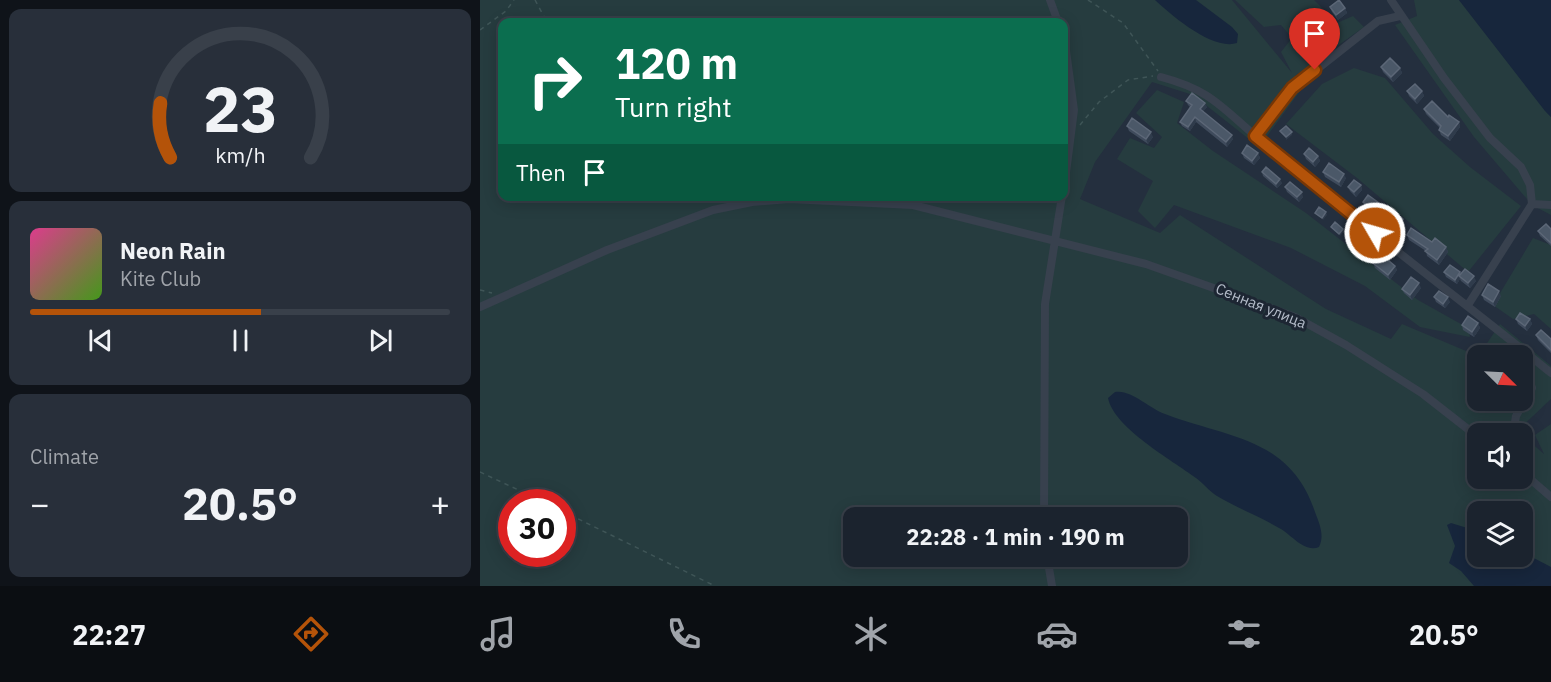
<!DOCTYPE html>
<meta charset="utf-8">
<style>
body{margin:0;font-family:"IBM Plex Sans",sans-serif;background:#282f3a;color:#f1f3f6;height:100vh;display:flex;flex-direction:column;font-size:22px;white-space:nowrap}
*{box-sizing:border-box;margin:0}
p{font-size:20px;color:#a0a4aa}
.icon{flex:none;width:33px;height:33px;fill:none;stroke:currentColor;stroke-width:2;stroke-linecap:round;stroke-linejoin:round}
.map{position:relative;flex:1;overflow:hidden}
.sheet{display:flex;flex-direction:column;gap:9px;padding:9px;background:#0f1319;width:480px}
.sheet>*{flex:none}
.guide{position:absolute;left:18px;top:18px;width:570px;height:183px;border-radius:12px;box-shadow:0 3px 15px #0003,0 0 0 2px #39404a;background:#0b6e4f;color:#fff;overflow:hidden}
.needle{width:39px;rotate:114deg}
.tools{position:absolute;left:987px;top:345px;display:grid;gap:12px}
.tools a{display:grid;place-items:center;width:66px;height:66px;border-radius:12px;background:#1b232e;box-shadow:0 3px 15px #0003,0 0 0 2px #39404a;font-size:30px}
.speed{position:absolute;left:18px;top:489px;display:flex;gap:12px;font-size:30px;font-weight:700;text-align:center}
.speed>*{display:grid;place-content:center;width:78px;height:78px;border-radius:50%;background:#1b232e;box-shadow:0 3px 15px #0003,0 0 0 2px #39404a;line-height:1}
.speed .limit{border:9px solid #d22;background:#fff;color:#111}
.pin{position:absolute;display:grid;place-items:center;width:51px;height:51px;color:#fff;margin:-62px -26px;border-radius:50% 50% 50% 0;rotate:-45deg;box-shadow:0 0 6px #0007}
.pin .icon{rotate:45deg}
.me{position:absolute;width:66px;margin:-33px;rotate:308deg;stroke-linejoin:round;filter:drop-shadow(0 0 4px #0008)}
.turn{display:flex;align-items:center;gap:21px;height:126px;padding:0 18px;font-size:27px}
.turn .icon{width:78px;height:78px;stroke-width:2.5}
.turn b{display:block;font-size:42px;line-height:51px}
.then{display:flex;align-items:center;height:57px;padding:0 18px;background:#0003;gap:12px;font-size:22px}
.big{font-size:45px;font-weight:700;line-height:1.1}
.sheet .tile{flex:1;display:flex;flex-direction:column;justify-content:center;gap:9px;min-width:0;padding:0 21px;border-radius:12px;background:#282f3a}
.sheet .dial{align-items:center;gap:0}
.dial svg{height:156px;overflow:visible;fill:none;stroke:#39404a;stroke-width:7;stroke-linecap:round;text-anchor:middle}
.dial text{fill:#f1f3f6;stroke:none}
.song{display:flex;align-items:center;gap:18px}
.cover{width:72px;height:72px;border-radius:9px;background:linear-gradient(135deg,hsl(330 70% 55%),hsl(100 70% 35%))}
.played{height:6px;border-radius:3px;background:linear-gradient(90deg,#b45309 55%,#39404a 55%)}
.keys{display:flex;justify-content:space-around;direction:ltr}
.heat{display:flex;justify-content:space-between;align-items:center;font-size:33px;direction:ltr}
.trip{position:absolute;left:363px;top:507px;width:345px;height:60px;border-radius:12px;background:#1b232e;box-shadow:0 3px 15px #0003,0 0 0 2px #39404a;font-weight:700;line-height:60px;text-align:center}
.tab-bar{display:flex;height:96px;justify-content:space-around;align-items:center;background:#0b0e12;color:#a0a4aa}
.tab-bar .icon{width:42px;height:42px}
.tab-bar .active{color:#b45309}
.tab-bar b{font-size:27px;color:#f1f3f6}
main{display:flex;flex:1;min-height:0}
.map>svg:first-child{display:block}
</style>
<main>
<section class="sheet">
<div class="tile dial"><svg viewBox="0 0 100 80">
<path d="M14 69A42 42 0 1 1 86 69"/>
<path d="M14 69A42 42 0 0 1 9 41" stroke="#b45309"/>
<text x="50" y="56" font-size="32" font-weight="700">23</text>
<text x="50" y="72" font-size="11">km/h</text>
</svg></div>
<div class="tile">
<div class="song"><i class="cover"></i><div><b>Neon Rain</b><p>Kite Club</p></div></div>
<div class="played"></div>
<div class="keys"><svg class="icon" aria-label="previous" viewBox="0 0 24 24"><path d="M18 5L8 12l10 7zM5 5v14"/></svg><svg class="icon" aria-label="pause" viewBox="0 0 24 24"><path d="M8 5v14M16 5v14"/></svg><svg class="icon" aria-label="next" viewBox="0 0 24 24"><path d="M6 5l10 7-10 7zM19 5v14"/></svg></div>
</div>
<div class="tile"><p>Climate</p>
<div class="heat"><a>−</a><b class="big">20.5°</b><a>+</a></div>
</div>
</section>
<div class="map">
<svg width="1071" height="586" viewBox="0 0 1071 586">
<rect width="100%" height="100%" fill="#242f3e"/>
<!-- green -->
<path fill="#263c3f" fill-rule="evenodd" d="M0,0H752L812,73L801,52L812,38L801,25L784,27L755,0H834L857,23L873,16L884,27L815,76L823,87L779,147L713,95L672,82L615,162L600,199L680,233L700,215L846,309L911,339L922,324L998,356V400H1042V356L999,355L1020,324L1071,366V399L1037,431L1040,433L998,434V478H1042L1043,436L1064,454L1055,435L1071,424V586H0ZM22,22H584V196H22ZM32,502H82V554H32ZM998,512H1042V556H998ZM374,518H698V556H374Z
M934,0H979L1071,117V215L1052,205L994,137L915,25L937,16Z
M874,68L905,78L953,134L990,167L1041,206L988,272L877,178L806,124L842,84Z
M677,90L704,102L697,123L733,151L826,213L938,300L988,328L990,337L940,327L885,286L811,248L694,205L675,228L658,211L673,181L637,159L650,138L674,148L682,137L656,113Z
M1053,238L1071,245V329L1054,314L1033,319L1013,305Z"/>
<!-- water -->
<path fill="#17263c" d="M675,0H716L752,27L758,34L757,43C733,51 691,15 675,0Z
M979,0H1071V117L1065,111Z
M635,392C651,389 670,409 685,414C748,438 810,437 835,512C839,523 845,535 839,547C824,553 811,534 799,528C779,516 757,508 737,496C729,491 723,483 716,478C692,460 634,428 628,398Z
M971,523L997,531L998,556H1042L1043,546L1050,556L1071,567V586H994L981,571L969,563L975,546L967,525Z"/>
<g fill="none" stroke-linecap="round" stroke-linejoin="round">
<!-- path -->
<path stroke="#3f5557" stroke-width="1.5" stroke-dasharray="4.5 4.5" stroke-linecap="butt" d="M55,0L67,22
M608,0L643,23L678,71
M0,30L26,11L34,0
M600,125L619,102L648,80L673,76
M0,290L12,293
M0,472L64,502
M82,511L235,586"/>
<!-- street -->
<path stroke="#38414e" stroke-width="8" d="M570,0L578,22
M911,0L964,78L1010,138L1041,167L1050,185L1052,204L1071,205
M584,36L594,110L584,188
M681,77C731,90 742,108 779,139C811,165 843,192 875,217C939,270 1007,320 1071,373
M775,136L812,89L898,21L920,16
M988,305L1052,204
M0,307L127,250L233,210L272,202L309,199L433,205L666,264L815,317L866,345L943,394L998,437
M1033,434L1036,416L1052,388L1042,361
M1042,472L1071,497
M564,518L565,304L582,196
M567,556L572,586"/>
</g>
<!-- wall -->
<path fill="#3f4b5c" d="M850,7L865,8L867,13L858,20L852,12Z
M901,67L920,68L922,73L913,82L903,72Z
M927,91H942L944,96L937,104L929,96Z
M706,101L727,107L723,111L753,139L747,147L716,122L710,131L702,126L700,122L710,107L708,105Z
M944,109L979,122L980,127L970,141L961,135L959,130L960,128L946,114Z
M647,126L673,137L668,144L649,131Z
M762,153H778L780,158L774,165L764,158Z
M824,154L838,156L840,161L835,167L826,159Z
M782,172L802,183L797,188L783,176Z
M843,172L866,178L861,187L845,177Z
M881,185L882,190L876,197L870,191L868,187Z
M805,187L823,197L819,202L807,192Z
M883,202L903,206L905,211L900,218L885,207Z
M1071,229V246L1060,236L1058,231Z
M927,235L966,247L968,252L959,265L947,256L946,251L929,240Z
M869,244L887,245L889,250L882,258L871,248Z
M893,263L915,266L917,270L910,280L895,268Z
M964,272L981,274L996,281L990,288L981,281L980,279L977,284L966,277Z
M941,288L932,300L924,293L922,289Z
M1002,295L1021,296L1015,307L1004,300Z
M954,297L970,302L965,308L956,302Z
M1036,319H1050L1052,324L1047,331L1038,324Z
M998,323L1000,328L994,337L983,330L982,325Z
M1056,335L1071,339V353L1058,340Z"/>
<!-- shaded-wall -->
<path fill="#2f3b4b" d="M865,8L867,13L858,20L856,15Z
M920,68L922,73L913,82L911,77Z
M942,91L944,96L937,104L935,99Z
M725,103L727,107L722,113L720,109Z
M715,117L716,122L710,131L708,127Z
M979,122L980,127L970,141L968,136Z
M671,132L673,137L668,144L666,139Z
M812,132V135L806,140V137Z
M752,135L753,139L747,147L746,142Z
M778,153L780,158L774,165L772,161Z
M838,156L840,161L835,167L833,162Z
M864,174L866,178L861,187L859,182Z
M800,179L802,183L797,188L796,184Z
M881,185L882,190L876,197L874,192Z
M822,192L823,197L819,202L817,197Z
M903,206L905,211L900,218L898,213Z
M846,212L847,215L843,220L842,218Z
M923,219L924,221L918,229L917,227Z
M863,229L864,231L860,236L859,234Z
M887,245L889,250L882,258L881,253Z
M966,247L968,252L959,265L957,260Z
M915,266L917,270L910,280L908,275Z
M980,272L982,277L979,276L980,279L977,284L975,280Z
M994,276L996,281L990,288L988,283Z
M939,283L941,288L932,300L930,295Z
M1019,291L1021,296L1015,307L1013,302Z
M968,297L970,302L965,308L963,304Z
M1050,319L1052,324L1047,331L1045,326Z
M998,323L1000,328L994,337L992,332Z"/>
<!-- building -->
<path fill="#4b5868" stroke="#5c6777" stroke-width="1.5" d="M859,0L865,8L856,15L850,7Z
M910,58L920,68L911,77L901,67Z
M935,84L942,91L935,99L927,91Z
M712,93L725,103L720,109L752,135L746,142L715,117L708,127L700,122L712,105L706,101Z
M952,101L968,117L969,115L979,122L968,136L959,130L961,126L944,109Z
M652,118L671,132L666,139L647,126Z
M806,126L812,132L806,137L800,131Z
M767,145L778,153L772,161L762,153Z
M829,148L838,156L833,162L824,154Z
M849,163L864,174L859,182L843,172Z
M786,167L800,179L796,184L782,172Z
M874,180L881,185L874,192L868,187Z
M810,182L822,192L817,197L805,187Z
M888,195L903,206L898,213L883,202Z
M839,207L846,212L842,218L835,213Z
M917,214L923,219L917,227L911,222Z
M855,222L863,229L859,234L851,227Z
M1066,224L1071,229V243L1058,231Z
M931,228L952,242L955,238L966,247L957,260L945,251L948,249L927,235Z
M876,235L887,245L881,253L869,244Z
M901,254L915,266L908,275L893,263Z
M970,265L980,272L975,280L964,272Z
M985,269L994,276L988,283L979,276Z
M931,277L939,283L930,295L922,289Z
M1008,284L1019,291L1013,302L1002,295Z
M959,291L968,297L963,304L954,297Z
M1040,313L1050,319L1045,326L1036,319Z
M988,316L998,323L992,332L982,325Z
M1061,330L1071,339V350L1056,335Z"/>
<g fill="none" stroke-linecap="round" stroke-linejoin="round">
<defs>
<path id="route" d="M835,70L812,88L775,136L895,233"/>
</defs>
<!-- route casing -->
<use href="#route" stroke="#753606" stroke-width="15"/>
<!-- route -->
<use href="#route" stroke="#b45309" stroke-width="10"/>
</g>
<g text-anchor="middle" stroke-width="6" stroke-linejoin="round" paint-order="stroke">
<!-- street labels -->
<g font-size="15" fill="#b4bcc9" stroke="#1d2633">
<text transform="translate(781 306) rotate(22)" y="5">Сенная улица</text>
</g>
</g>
</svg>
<div class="tools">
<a><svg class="needle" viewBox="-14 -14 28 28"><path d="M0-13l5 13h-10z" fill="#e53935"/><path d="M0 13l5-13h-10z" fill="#a0a4aa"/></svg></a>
<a><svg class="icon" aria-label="sound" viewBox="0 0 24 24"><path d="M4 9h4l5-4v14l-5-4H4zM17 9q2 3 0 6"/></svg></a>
<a><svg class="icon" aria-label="layers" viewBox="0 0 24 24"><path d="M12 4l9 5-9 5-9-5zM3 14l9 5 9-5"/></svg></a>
</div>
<div class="speed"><div class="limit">30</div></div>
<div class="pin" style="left:835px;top:70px;background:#d93025"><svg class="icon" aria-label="arrive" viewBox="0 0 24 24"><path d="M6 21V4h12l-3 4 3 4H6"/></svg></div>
<svg class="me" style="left:895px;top:233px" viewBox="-20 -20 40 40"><circle r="17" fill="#b45309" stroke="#fff" stroke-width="3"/><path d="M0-11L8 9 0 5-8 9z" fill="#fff"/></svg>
<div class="trip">22:28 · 1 min · 190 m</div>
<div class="guide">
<div class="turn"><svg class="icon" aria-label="right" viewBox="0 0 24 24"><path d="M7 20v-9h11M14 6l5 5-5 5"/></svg><div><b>120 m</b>Turn right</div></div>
<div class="then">Then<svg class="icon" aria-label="arrive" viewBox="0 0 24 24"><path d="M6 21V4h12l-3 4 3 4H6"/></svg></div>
</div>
</div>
</main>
<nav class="tab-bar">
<b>22:27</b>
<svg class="icon active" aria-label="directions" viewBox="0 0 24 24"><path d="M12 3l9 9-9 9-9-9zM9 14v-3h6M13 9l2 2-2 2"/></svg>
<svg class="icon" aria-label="music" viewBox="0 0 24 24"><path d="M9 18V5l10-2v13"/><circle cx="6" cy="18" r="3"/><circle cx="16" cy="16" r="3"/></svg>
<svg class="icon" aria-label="phone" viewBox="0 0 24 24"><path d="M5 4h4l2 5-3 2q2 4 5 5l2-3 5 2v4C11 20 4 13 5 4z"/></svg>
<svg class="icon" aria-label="climate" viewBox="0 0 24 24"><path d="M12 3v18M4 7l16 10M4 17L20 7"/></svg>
<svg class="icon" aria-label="car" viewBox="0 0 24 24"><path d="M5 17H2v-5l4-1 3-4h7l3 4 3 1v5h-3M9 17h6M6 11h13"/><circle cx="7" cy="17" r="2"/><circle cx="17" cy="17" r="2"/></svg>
<svg class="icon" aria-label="filters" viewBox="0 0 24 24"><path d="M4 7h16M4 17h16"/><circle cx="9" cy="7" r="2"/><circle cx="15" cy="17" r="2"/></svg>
<b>20.5°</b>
</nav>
